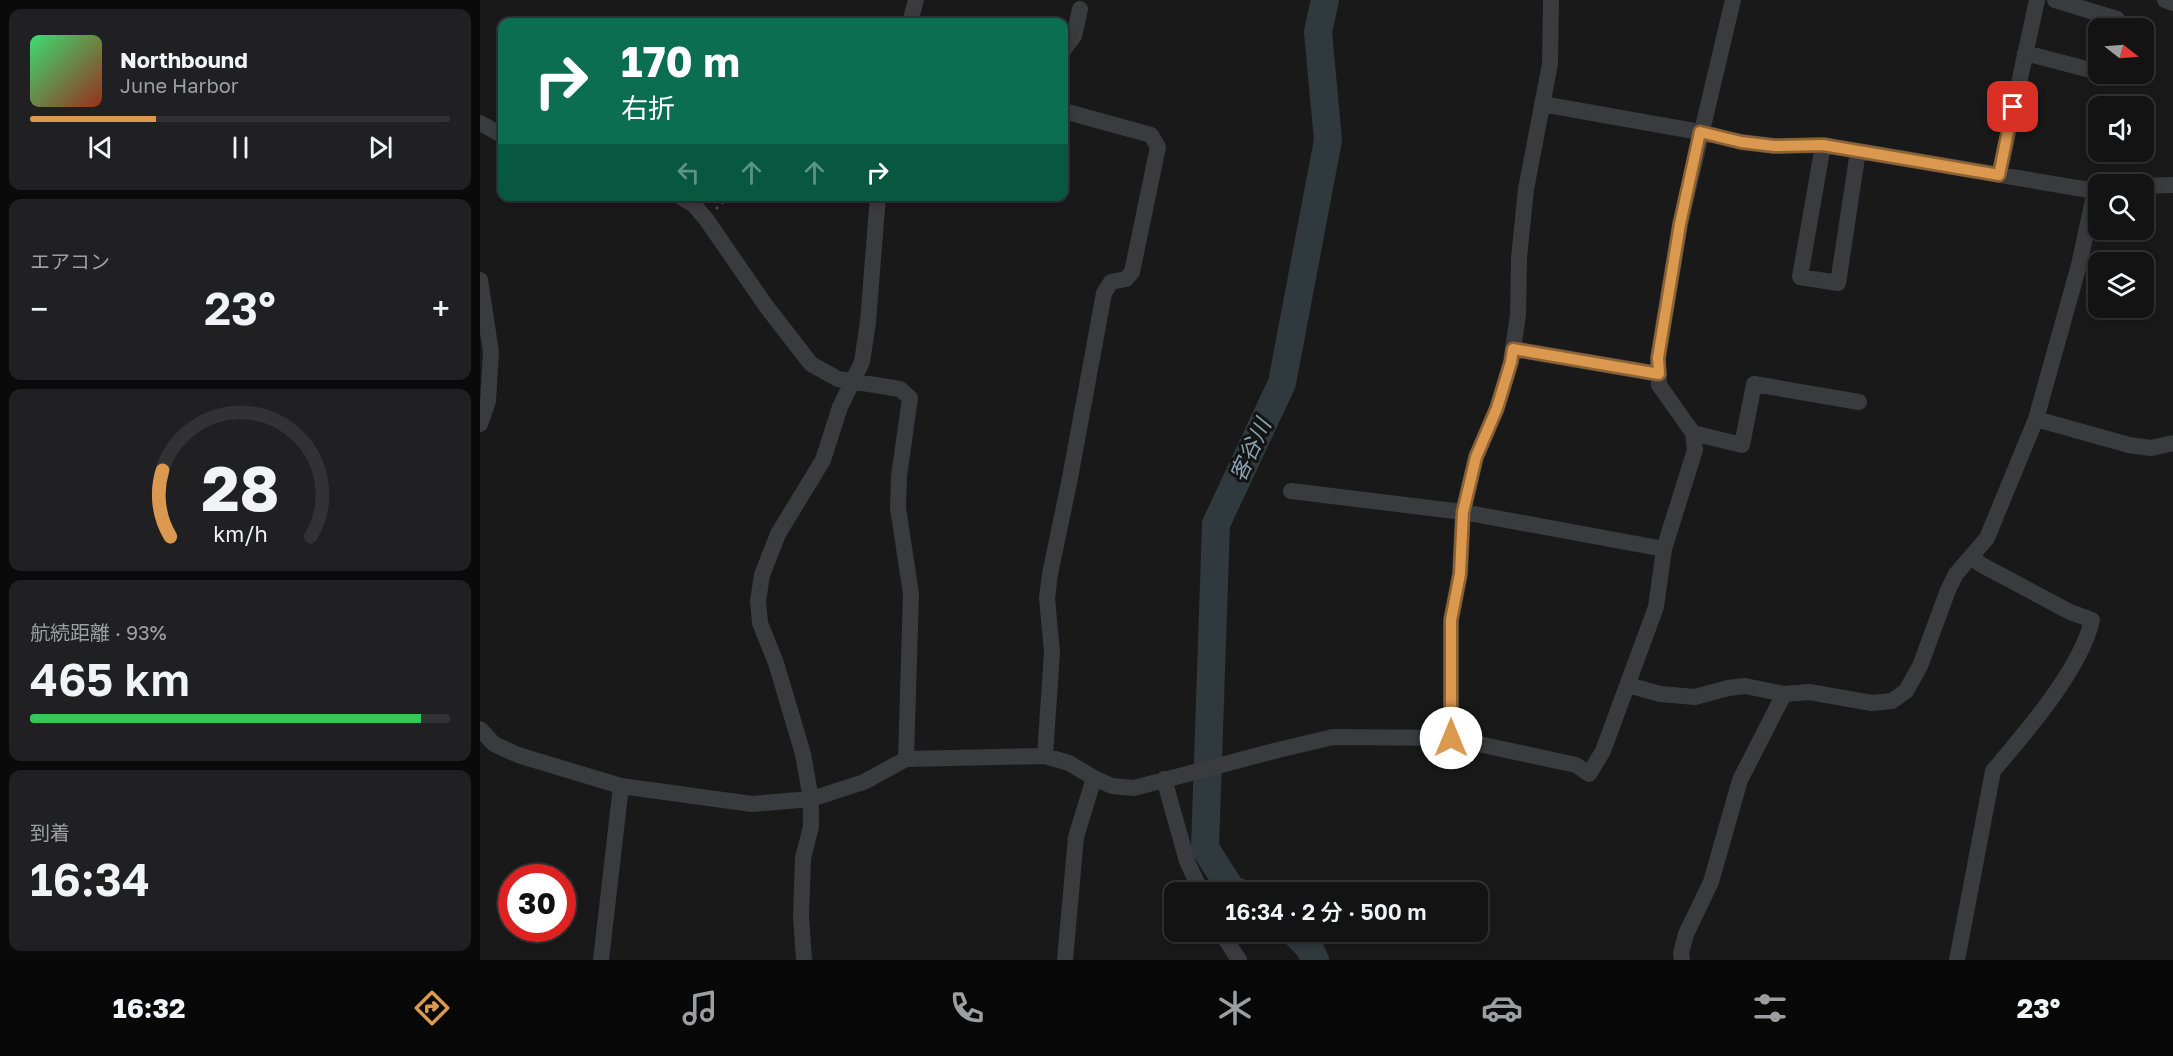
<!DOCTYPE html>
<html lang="ja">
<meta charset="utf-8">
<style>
body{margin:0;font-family:"Golos Text","Noto Sans JP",sans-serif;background:#202022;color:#f1f3f6;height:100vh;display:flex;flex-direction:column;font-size:22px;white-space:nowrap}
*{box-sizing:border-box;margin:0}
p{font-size:20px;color:#9d9ea0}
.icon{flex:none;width:33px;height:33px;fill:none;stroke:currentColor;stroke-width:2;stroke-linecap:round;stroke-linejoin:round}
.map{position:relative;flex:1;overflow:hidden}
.panel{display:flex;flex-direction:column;gap:9px;padding:9px;background:#0a0a0b;width:480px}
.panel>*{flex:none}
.top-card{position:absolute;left:18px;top:18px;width:570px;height:183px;border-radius:12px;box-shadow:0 3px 9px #0003,0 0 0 2px #323234;background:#0b6e4f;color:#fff;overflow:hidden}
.needle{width:39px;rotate:107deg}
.buttons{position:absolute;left:1608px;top:18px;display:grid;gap:12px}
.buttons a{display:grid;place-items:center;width:66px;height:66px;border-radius:12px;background:#131314;box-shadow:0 3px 9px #0003,0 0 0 2px #323234;font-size:30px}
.speed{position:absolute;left:18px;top:864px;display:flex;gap:12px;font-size:30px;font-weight:700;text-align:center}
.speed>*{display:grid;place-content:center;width:78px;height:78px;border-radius:50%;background:#131314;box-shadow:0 3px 9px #0003,0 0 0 2px #323234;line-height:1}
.speed .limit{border:9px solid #d22;background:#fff;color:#111}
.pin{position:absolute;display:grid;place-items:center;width:51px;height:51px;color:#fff;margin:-26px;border-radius:12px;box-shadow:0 3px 9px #0006}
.me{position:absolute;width:66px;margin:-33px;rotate:0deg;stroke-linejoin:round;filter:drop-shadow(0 0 4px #0008)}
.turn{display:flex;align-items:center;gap:21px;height:126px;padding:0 24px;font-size:27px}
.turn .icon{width:78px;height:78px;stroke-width:2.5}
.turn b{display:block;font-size:42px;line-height:51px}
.lanes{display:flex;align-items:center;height:57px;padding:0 24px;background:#0003;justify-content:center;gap:30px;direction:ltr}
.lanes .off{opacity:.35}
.big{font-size:45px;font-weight:600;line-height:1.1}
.panel .card{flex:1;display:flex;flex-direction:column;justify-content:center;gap:9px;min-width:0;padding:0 21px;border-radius:12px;background:#202022}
.panel .dial{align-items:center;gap:0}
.dial svg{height:156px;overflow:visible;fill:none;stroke:#323234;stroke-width:7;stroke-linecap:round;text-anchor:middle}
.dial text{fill:#f1f3f6;stroke:none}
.song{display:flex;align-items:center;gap:18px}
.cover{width:72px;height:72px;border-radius:9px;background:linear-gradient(135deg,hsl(140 70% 55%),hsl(10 70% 35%))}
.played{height:6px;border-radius:3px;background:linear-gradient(90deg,#db984f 30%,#323234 30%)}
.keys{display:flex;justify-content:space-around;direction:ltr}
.heat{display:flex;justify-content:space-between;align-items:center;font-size:33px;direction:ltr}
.charge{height:9px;border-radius:4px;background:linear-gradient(90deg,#34c759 93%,#323234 0)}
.trip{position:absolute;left:684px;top:882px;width:324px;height:60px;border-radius:12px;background:#131314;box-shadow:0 3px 9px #0003,0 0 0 2px #323234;font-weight:600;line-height:60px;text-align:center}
.menu{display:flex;height:96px;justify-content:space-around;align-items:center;background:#080808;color:#9d9ea0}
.menu .icon{width:42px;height:42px}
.menu .active{color:#db984f}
.menu b{font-size:27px;color:#f1f3f6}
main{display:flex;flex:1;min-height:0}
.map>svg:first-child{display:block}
</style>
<main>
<section class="panel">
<div class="card">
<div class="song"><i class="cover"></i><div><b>Northbound</b><p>June Harbor</p></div></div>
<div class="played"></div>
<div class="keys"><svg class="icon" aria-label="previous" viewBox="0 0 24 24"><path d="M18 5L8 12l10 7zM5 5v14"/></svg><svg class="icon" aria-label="pause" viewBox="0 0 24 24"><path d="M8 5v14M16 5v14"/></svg><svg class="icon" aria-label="next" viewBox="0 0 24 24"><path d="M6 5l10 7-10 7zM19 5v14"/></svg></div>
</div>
<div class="card"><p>エアコン</p>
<div class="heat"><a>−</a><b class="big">23°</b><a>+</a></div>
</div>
<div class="card dial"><svg viewBox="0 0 100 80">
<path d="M14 69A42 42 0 1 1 86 69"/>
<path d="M14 69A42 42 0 0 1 10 35" stroke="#db984f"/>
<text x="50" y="56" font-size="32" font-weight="700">28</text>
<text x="50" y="72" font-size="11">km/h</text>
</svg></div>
<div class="card"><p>航続距離 · 93%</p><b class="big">465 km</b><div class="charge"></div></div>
<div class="card"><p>到着</p><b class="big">16:34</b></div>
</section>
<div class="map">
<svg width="1693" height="960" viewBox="0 0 1693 960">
<rect width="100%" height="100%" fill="#19191a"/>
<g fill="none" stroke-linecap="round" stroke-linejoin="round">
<!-- river -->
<path stroke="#30393d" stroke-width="28" d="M759,892L751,889L725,848L736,524L802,383L848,140L838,32L845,0
M814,932L829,947L835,960"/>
<!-- path -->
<path stroke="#404246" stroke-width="3" stroke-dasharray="3 4.5" stroke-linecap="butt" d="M236,209L245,200V196"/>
<!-- minor -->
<path stroke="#3a3b3f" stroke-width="16" d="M1575,0L1637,19L1635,28
M1685,0L1693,3
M430,22L436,0
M584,49L594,36L600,9
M1545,53L1618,72
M1062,104L1220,132L1261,142L1294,146L1343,145L1615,191L1618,190
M0,123L22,135
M1343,145L1320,277L1358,283L1378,151
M1519,175L1557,0
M1664,186L1693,185
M199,196L214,205L226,219L286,306L331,364L358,379L420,389L430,398L419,476L418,508L431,594L426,759
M0,280L11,352L8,401L0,424
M1033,349L1179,374
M1556,419L1649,445L1671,448L1693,443
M1213,433L1262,445L1274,384L1379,402
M811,491L983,512L1184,549
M1148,685L1180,694L1215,697L1248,688L1265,686L1304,694L1329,692L1392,703L1412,701L1426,691L1440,666L1468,590L1476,574L1507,538L1556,419L1599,265L1615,191
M0,729L14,744L38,755L141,786L121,960
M971,738V620L980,574L983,512L996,457L1017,408L1031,362L1038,315L1039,258L1046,189L1070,64L1071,0
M565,756L572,652L567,598L570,574L590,478L624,293L631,282L646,279L652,272L678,147L671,135L584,111
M684,779L707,861L721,892
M141,786L272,804L331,799L384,782L426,759L565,756L589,763L614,778L632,786L654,788L798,750L853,737L971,738L1096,765L1109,774L1123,751L1176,607L1184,549L1215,450L1213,433L1179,385L1178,358L1200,224L1253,0
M741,932L759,960
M324,960L321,916L323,858L331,827V799L323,754L296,663L280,623L278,601L282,575L298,534L343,460L360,407L382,362L388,322L398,196
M585,960L596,837L614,778
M1202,960L1201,953L1206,934L1231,882L1260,780L1304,694
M1477,960L1513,771C1546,732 1601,669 1612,620L1590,612L1500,564L1492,557"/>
</g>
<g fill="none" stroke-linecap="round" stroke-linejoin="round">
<defs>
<path id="route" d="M971,738V620L980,574L983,512L996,457L1017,408L1031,362L1033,349L1179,374L1178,358L1200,224L1220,132L1261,142L1294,146L1343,145L1519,175L1533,107"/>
</defs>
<!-- route casing -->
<use href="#route" stroke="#8e6333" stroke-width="15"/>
<!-- route -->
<use href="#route" stroke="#db984f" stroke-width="10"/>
</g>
<g text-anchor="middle" stroke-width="6" stroke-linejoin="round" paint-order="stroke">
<!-- water labels -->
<g font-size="22" font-style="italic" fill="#88a2af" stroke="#141415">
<text transform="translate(770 450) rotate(-65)" y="8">客谷川</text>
</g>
</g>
</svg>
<div class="buttons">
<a><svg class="needle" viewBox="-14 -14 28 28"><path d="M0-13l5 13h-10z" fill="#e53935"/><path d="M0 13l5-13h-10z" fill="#9d9ea0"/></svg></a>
<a><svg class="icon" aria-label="sound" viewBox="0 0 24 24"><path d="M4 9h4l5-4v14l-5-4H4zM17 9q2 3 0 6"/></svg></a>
<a><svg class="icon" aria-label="search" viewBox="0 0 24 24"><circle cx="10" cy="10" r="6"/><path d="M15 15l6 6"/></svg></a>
<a><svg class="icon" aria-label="layers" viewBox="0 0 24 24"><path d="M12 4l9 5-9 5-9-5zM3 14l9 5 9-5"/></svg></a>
</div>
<div class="speed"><div class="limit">30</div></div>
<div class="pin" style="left:1533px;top:107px;background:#d93025"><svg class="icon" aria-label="arrive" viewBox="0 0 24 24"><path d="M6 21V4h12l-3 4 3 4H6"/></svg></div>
<svg class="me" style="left:971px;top:738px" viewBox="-20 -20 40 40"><circle r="19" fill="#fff"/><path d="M0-13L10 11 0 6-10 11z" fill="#db984f"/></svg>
<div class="trip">16:34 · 2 分 · 500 m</div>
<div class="top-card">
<div class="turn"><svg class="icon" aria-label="right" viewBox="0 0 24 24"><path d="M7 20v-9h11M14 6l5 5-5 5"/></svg><div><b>170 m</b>右折</div></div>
<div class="lanes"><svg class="icon off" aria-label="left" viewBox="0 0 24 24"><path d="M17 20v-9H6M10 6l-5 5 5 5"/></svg><svg class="icon off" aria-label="ahead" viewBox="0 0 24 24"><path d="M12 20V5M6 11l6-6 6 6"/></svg><svg class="icon off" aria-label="ahead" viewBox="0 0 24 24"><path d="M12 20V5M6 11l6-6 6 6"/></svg><svg class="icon" aria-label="right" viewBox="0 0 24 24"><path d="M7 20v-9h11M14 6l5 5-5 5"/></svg></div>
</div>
</div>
</main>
<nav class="menu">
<b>16:32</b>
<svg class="icon active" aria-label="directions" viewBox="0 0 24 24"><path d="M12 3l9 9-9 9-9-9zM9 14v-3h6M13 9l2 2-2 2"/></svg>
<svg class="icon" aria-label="music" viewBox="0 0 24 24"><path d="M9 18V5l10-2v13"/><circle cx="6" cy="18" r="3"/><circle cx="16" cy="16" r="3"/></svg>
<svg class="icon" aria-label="phone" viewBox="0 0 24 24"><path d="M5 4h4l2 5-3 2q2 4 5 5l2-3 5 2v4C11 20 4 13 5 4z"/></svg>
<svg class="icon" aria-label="climate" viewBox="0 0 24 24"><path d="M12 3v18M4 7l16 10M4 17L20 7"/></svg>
<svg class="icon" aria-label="car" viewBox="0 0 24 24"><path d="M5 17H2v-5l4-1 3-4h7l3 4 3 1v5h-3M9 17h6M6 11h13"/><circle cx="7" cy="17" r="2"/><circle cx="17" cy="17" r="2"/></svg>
<svg class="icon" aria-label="filters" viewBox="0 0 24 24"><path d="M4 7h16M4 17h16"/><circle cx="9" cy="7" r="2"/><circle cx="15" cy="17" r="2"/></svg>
<b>23°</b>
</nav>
